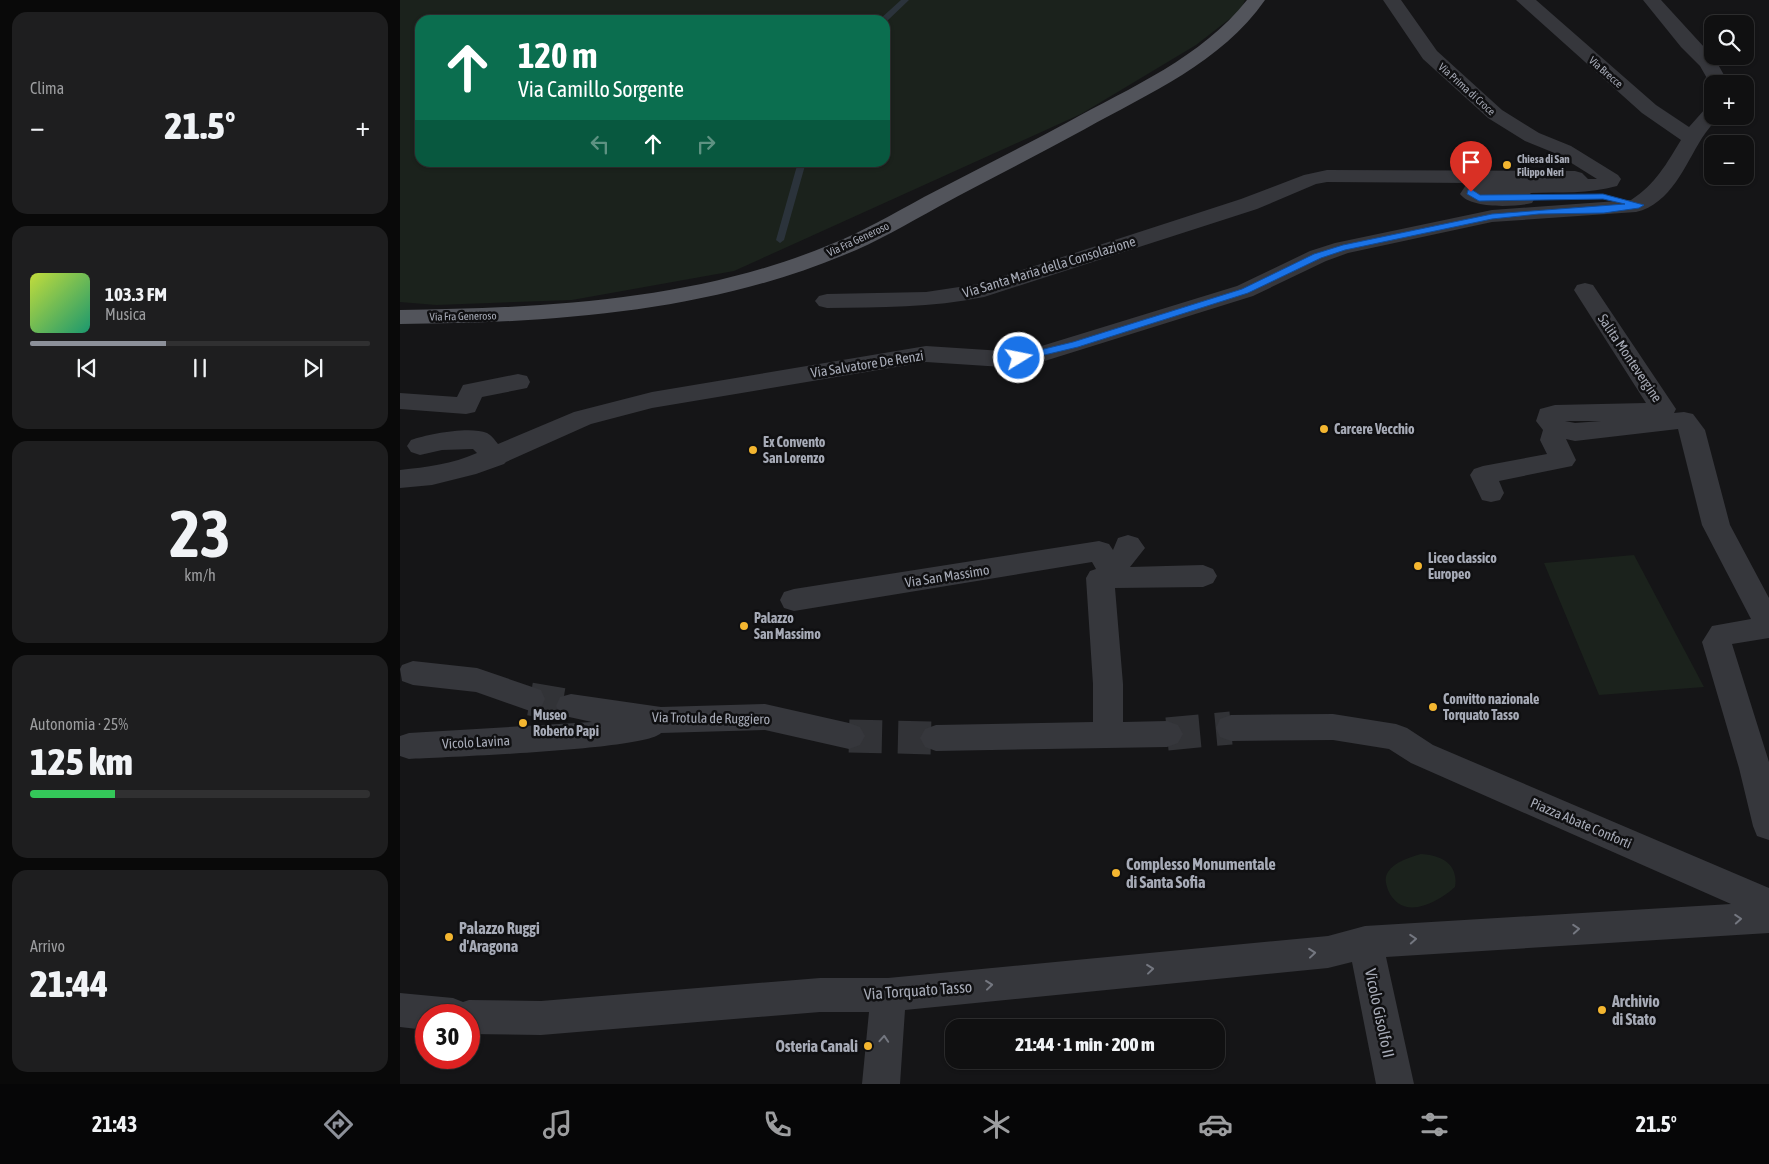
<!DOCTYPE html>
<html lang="it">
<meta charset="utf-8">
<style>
body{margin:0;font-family:"Asap Condensed",sans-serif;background:#1e1e1f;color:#f1f3f6;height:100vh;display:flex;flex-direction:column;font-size:19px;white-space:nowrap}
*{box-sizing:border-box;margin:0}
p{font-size:16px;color:#9c9d9f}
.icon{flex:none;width:28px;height:28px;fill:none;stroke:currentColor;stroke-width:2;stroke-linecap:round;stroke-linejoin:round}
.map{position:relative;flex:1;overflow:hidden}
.side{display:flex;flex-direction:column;gap:12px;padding:12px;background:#090909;width:400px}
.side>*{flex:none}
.top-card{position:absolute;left:15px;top:15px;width:475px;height:152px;border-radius:15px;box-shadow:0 1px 4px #0004,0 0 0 1px #303031;background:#0b6e4f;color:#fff;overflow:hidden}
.buttons{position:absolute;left:1304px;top:15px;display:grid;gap:10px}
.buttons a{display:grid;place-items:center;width:50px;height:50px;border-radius:10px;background:#101011;box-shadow:0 1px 4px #0004,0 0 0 1px #303031;font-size:25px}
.speed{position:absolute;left:15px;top:1004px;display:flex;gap:10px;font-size:25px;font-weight:700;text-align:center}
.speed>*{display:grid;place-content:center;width:65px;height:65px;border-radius:50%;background:#101011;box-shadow:0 1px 4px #0004,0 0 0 1px #303031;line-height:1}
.speed .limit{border:8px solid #d22;background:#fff;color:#111}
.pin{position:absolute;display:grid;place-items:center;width:42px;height:42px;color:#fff;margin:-51px -21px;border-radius:50% 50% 50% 0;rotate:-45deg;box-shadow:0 0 5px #0007}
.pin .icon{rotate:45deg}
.me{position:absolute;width:55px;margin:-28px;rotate:80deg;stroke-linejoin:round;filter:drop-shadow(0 0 4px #0008)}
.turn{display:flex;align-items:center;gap:18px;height:105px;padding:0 20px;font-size:22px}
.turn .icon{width:65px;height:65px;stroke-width:2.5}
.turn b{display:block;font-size:35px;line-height:42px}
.lanes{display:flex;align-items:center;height:48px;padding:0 20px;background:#0003;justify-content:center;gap:25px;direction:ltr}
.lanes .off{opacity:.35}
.big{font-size:38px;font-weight:800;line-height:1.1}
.side .card{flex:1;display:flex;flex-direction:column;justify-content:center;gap:8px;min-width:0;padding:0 18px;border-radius:15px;background:#1e1e1f}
.side .dial{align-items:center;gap:0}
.dial b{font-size:65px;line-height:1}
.song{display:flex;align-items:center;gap:15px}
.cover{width:60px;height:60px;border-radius:8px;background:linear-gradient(135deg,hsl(70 70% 55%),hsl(160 70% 35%))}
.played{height:5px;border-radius:2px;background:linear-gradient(90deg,#8c9099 40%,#303031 40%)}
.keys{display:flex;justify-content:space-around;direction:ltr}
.heat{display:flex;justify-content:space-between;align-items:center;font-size:28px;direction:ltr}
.charge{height:8px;border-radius:4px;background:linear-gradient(90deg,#34c759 25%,#303031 0)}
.trip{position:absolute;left:545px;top:1019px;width:280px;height:50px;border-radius:15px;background:#101011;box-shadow:0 1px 4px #0004,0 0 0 1px #303031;font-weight:800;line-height:50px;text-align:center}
.tab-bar{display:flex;height:80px;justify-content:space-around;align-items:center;background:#060607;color:#9c9d9f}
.tab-bar .icon{width:35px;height:35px}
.tab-bar .selected{color:#8c9099}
.tab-bar b{font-size:22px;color:#f1f3f6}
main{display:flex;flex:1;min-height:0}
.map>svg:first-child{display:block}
</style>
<main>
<section class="side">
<div class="card"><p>Clima</p>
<div class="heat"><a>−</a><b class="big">21.5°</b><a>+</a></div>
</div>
<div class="card">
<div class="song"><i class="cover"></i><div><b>103.3 FM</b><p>Musica</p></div></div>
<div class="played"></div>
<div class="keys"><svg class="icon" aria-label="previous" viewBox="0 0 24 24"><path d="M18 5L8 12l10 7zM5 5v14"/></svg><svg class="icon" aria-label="pause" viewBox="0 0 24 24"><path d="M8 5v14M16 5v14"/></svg><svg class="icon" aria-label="next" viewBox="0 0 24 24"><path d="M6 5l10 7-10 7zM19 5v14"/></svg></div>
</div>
<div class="card dial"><b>23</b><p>km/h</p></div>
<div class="card"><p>Autonomia · 25%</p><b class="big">125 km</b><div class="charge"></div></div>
<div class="card"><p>Arrivo</p><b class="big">21:44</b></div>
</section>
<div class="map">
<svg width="1369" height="1084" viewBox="0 0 1369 1084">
<rect width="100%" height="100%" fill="#151517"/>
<!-- green -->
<path fill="#1b221c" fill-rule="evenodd" d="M0,0H845L841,10L796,45L681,114L334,271L172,300L36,305L0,302ZM20,20H485V162H20Z
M1234,555L1304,687L1199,695L1144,563Z
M1021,854C1041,855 1059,864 1055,887C1037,903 1002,922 988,890C986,884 984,878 988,872C994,862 1010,857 1021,854Z"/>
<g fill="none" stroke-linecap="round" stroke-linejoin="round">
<!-- stream -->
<path fill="#2b333b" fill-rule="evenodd" d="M501,0H509L486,22L479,20Z
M398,162H406L384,240L380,243L376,240Z"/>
<!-- minor-tunnel -->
<path stroke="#323337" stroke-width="33" stroke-dasharray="33 16" stroke-linecap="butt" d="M130,699L171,706
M767,734L831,728
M449,736L536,738"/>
<!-- minor -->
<path fill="#36373c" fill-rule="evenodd" d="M983,0H1001L1037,51L1102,110L1139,133L1171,146L1218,175L1221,179L1217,186C1189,194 1160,192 1130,193L1135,198L1132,203C1115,207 1071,209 1060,194L1066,185L1072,183L927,182L916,184L857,209L584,297C532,308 480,307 427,308L419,306L415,301L419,296L427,294L526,292L579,284L841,199L904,175L927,170L1175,171L1182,173L1188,179H1197L1157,154L1125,141L1088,118L1023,59Z
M1116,0H1136L1256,105L1289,127L1305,109L1312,107V116H1320C1313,123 1307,130 1302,138C1285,165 1271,204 1236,212L1092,222L948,253L926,261L853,296L635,364L603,367L526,362L252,408L191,424L106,462L104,464L76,474L32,485L0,488V470C27,467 52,464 77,453L73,449L42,450L20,455L11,452L7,446L11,440C28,434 70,426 87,433C91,435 95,440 98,444L174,412L252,392L526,346L603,351L635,348L837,286L910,251L935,243L1092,210L1231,200C1255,185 1267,163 1281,140L1242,113Z
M1243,0H1261L1315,59L1329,84H1312V87L1300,66L1281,47Z
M1185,283L1193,285L1272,403L1276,409L1274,413L1284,412L1293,414L1305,430L1330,525L1369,598V638L1332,644L1369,762V840L1357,836L1353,826L1339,768L1302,642L1312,626L1351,619L1302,525L1278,429L1175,441L1166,439L1176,460L1172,466L1099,481L1104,493L1100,500L1091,502L1082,500L1070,475L1074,469L1083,466L1147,454L1140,440L1143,430L1136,421L1140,409L1155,405L1246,403L1174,290L1177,285ZM1165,421H1201L1175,423Z
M118,374L127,376L130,382L127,388L82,397L75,412L66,414L0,409V393L57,397L63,385Z
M728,535L738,538L745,548L730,567L803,565L813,569L817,576L813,583L803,587L715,588L723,684V722L767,721L778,725L783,734L778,743L767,747L536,751L525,747L520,738L525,729L536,725L693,722V684L686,578L690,571L696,569L692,562L394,611L384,608L380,600L384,592L394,589L699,541L709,544L713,550L718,538Z
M13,661L77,668L141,690L145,699L141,708L130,711L76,692L13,685L2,681L0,669L2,665Z
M171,694L261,707L365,704L449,723L460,727L465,736L460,745L449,749L365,730L261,733C246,750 44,757 9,759L0,756V736L9,733L192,722L160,715L156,706L160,697Z
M933,714L996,724L1007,728L1033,745L1369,888V933L986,957L1014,1084H976L952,962L928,968L505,1010L500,1084H462L469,1012H420L141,1035L69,1034V1015H26V1030L0,1027V993L53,998L63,1002L69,1000L141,1001L420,978H488L928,936L965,926L1331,904L1011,763L989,749L933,740L831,741L820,737L816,728L820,719L831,715Z"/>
<!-- major -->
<path fill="#52545b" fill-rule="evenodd" d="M847,0H865C821,63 749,93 685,129C636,156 586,181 538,207C507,224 477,242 444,255C305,313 149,323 0,324V310C144,308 294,301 429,245C462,232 493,214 524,197C572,172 620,148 668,122C731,87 801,58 847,0Z"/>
</g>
<!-- one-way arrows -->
<defs><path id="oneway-chevron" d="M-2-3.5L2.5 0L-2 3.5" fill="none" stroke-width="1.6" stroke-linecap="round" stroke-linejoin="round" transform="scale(1.25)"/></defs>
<g stroke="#747780">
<use href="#oneway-chevron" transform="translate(1338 919) rotate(-4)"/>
<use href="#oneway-chevron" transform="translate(1176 929) rotate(-4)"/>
<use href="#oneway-chevron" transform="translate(1013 939) rotate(-4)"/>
<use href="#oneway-chevron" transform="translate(912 953) rotate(-6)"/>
<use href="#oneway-chevron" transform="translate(750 969) rotate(-6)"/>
<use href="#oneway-chevron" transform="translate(589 985) rotate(-6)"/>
<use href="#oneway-chevron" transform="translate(484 1039) rotate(-86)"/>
</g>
<!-- route -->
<path fill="#1a73e8" stroke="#114b97" d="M1071,189L1080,195L1203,194L1244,205L1239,208L1204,213L1139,214L1092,219L945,250L921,258L848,293L678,347L619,361L614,358L619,355L673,342L842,289L914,254L943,245L1092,214L1225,204L1203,199L1079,201L1067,194L1068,190Z"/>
<!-- markers -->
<g fill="#f4b630" stroke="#101012" stroke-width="2">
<circle cx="1107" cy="165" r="5"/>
<circle cx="924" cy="429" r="5"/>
<circle cx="353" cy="450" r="5"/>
<circle cx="1018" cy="566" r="5"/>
<circle cx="344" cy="626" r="5"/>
<circle cx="1033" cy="707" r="5"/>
<circle cx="123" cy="723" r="5"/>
<circle cx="716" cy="873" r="5"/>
<circle cx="49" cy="937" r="5"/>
<circle cx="1202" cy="1010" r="5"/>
<circle cx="468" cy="1046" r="5"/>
</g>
<g text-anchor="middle" stroke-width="5" stroke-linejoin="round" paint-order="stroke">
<!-- far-street labels -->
<g font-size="11" fill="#a7abb7" stroke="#101012">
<text transform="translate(1206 72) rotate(41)" y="4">Via Brecce</text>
<text transform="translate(1067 89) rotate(42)" y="4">Via Prima di Croce</text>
<text transform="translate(458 239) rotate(-25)" y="4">Via Fra Generoso</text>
<text transform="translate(63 316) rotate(-1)" y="4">Via Fra Generoso</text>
</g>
<!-- far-poi labels -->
<g font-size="11" font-weight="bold" fill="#a7abb7" stroke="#101012" text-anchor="start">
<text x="1117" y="163">Chiesa di San<tspan x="1117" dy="13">Filippo Neri</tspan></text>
</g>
<!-- street labels -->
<g font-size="14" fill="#a7abb7" stroke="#101012">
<text transform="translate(649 267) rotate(-17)" y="5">Via Santa Maria della Consolazione</text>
<text transform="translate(1230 358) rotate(56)" y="5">Salita Montevergine</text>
<text transform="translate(467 364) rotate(-9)" y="5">Via Salvatore De Renzi</text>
<text transform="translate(547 576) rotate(-9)" y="5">Via San Massimo</text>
<text transform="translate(311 718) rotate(1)" y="5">Via Trotula de Ruggiero</text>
<text transform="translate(76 742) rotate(-3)" y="5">Vicolo Lavina</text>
<text transform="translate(1181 823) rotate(23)" y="5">Piazza Abate Conforti</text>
</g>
<!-- poi labels -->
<g font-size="14" font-weight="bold" fill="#a7abb7" stroke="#101012" text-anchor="start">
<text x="934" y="434">Carcere Vecchio</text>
<text x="363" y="447">Ex Convento<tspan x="363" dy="16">San Lorenzo</tspan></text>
<text x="1028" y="563">Liceo classico<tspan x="1028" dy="16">Europeo</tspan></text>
<text x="354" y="623">Palazzo<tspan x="354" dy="16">San Massimo</tspan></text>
<text x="1043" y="704">Convitto nazionale<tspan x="1043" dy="16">Torquato Tasso</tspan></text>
<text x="133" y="720">Museo<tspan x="133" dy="16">Roberto Papi</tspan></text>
</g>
<!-- near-poi labels -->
<g font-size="16" font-weight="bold" fill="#a7abb7" stroke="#101012" text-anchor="start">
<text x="726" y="870">Complesso Monumentale<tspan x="726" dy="18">di Santa Sofia</tspan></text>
<text x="59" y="934">Palazzo Ruggi<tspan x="59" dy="18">d'Aragona</tspan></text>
<text x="1212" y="1007">Archivio<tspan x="1212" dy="18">di Stato</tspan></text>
<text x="458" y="1052" text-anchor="end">Osteria Canali</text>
</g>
<!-- near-street labels -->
<g font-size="16" fill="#a7abb7" stroke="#101012">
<text transform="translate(518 990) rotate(-4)" y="6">Via Torquato Tasso</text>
<text transform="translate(980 1013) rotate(78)" y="6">Vicolo Gisolfo II</text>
</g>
</g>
</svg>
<div class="buttons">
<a><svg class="icon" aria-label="search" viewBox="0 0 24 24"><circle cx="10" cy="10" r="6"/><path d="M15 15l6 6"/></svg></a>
<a>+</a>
<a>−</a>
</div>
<div class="speed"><div class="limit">30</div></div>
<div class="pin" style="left:1071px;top:192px;background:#d93025"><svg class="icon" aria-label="arrive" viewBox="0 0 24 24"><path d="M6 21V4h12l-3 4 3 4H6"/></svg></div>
<svg class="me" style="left:619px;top:358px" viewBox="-20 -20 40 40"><circle r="17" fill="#1a73e8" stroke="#fff" stroke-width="3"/><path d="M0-11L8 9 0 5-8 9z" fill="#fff"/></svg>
<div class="trip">21:44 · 1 min · 200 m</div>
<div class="top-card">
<div class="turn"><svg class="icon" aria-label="ahead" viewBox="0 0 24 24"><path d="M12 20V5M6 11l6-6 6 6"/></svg><div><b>120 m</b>Via Camillo Sorgente</div></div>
<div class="lanes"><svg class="icon off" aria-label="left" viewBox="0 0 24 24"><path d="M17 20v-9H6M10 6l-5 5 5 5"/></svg><svg class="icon" aria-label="ahead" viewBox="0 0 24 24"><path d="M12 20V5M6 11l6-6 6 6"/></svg><svg class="icon off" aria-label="right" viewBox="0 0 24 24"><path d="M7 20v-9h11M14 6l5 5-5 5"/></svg></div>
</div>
</div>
</main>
<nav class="tab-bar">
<b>21:43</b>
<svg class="icon selected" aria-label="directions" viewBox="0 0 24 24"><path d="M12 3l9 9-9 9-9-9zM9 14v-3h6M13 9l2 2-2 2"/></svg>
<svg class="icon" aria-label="music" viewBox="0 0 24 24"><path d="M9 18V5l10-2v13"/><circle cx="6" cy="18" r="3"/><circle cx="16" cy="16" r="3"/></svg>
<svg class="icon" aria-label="phone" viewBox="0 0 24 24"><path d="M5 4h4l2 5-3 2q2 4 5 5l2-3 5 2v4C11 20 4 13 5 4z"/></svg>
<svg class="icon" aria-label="climate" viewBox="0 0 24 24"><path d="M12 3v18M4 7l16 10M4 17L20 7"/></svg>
<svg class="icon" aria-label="car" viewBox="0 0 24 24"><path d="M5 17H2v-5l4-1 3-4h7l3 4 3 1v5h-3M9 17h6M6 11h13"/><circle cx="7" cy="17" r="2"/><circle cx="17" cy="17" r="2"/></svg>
<svg class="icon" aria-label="filters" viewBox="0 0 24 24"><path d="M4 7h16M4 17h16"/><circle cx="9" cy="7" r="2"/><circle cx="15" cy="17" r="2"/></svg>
<b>21.5°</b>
</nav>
